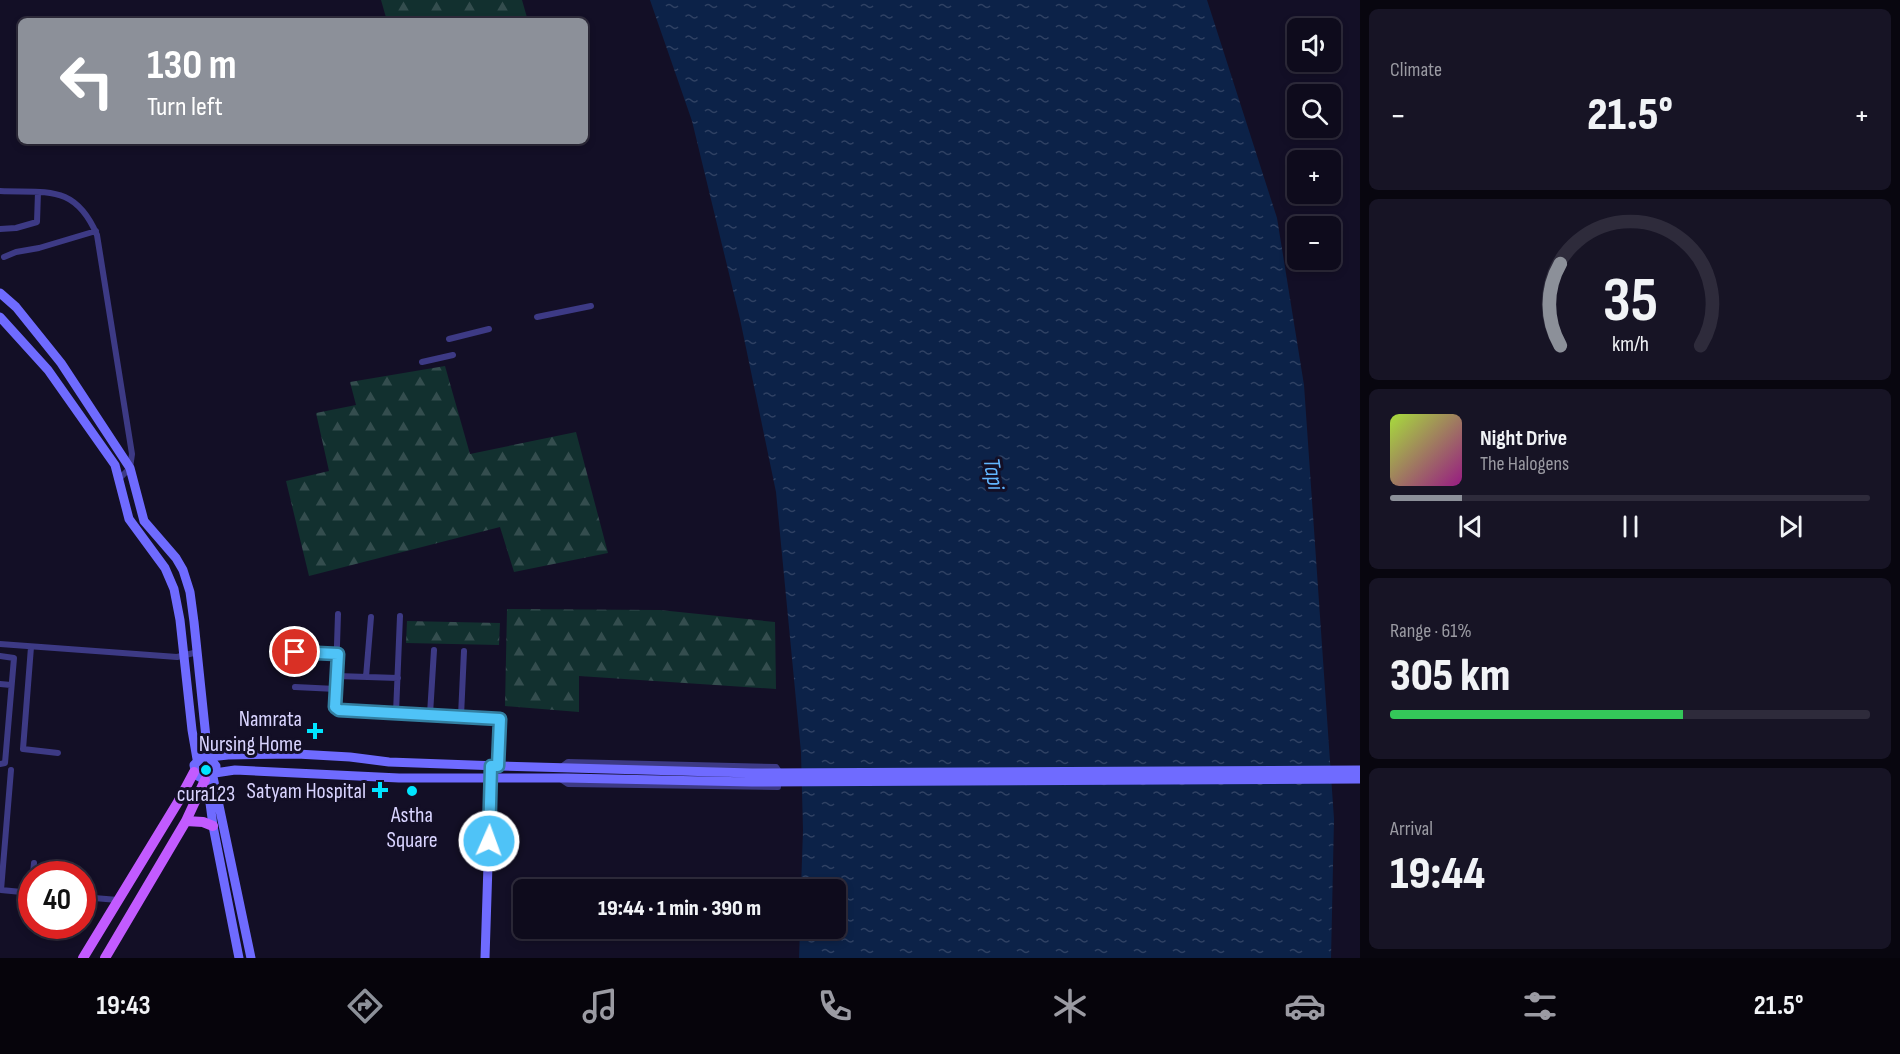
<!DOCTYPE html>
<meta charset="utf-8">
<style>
body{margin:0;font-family:"Sofia Sans Condensed",sans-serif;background:#171425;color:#f1f3f6;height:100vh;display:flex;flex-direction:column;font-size:22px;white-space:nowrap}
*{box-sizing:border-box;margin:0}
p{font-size:20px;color:#9b9ba3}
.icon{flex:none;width:33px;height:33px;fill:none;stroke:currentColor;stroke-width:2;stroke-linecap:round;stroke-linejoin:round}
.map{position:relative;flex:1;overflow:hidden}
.sheet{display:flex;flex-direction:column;gap:9px;padding:9px;background:#08060f;width:540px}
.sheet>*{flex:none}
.top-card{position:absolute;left:18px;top:18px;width:570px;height:126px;border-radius:9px;box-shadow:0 3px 9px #0003,0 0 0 2px #2e2b3b;background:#8c9099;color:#fff;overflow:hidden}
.buttons{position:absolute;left:1287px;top:18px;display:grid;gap:12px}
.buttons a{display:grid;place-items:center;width:54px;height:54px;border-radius:9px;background:#0e0b1c;box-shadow:0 3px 9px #0003,0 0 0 2px #2e2b3b;font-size:30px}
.speed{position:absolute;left:18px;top:861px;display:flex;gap:12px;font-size:30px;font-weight:700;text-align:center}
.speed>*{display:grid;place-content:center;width:78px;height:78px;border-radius:50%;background:#0e0b1c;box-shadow:0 3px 9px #0003,0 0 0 2px #2e2b3b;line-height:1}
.speed .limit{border:9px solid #d22;background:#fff;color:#111}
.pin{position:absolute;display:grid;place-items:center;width:51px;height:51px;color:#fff;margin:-26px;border:3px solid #fff;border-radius:50%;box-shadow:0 2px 6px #0007}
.me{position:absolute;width:66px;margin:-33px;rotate:2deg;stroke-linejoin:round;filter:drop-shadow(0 0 4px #0008)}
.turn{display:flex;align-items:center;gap:21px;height:126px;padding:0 30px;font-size:27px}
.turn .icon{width:78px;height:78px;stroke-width:2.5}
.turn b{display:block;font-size:42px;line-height:51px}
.big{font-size:45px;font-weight:800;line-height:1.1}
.sheet .card{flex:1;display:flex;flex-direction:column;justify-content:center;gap:9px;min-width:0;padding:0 21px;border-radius:9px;background:#171425}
.sheet .dial{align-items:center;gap:0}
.dial svg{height:156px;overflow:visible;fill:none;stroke:#2e2b3b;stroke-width:7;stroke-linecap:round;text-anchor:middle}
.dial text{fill:#f1f3f6;stroke:none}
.song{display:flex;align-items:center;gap:18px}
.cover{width:72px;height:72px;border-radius:9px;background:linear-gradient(135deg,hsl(80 70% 55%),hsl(310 70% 35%))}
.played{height:6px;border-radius:3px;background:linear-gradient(90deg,#8c9099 15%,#2e2b3b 15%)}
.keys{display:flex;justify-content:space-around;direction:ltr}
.heat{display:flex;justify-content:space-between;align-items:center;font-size:33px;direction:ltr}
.charge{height:9px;border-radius:4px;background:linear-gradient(90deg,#34c759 61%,#2e2b3b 0)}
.trip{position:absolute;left:513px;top:879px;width:333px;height:60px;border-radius:9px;background:#0e0b1c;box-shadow:0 3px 9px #0003,0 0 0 2px #2e2b3b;font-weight:800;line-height:60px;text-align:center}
.menu{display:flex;height:96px;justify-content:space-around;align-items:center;background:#06040b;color:#9b9ba3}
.menu .icon{width:42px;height:42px}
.menu .on{color:#8c9099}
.menu b{font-size:27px;color:#f1f3f6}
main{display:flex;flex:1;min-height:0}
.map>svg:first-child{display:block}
</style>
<main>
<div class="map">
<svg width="1360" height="958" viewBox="0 0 1360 958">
<defs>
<pattern id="forest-firs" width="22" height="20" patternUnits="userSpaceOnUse" patternTransform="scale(1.5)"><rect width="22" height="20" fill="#12302f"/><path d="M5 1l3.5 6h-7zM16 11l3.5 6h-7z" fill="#344d4e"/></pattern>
<pattern id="water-ripples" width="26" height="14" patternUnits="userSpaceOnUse" patternTransform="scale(1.5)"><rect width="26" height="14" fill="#0c2248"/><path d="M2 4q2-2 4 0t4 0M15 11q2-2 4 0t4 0" fill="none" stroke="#2f4163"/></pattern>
</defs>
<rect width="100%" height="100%" fill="#130f26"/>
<!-- forest -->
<path fill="url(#forest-firs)" d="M381,0H522L528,21H387Z
M445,366L470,454L576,432L608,553L514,572L500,527L309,576L286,481L329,471L316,413L356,405L350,382Z
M507,609L660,610L775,622L776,689L579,676V712L505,706Z
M407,621L500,623L499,645L406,643Z"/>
<!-- water -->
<path fill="url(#water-ripples)" d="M650,0H1207L1277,218L1304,385L1334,819L1331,958H799L800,929L836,928V890L801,889L803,830L801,752L776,492L740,319L692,121Z"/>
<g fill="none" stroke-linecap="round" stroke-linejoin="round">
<!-- street -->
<path stroke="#3d3a85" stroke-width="6" d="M0,191C47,193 75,184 97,235L132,454L130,468L119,479
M0,229L16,228L37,222L38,192
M4,257L16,252L39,248L96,231
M537,317L591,306
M449,339L489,329
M422,362L453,355
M338,614L335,707L337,708L499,718L501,721L499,766
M0,644L177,657L198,652
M31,647L23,749L58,753
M295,652L338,654
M0,656L14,658L5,763L0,764
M337,676L398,678
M366,677L371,617
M0,684L11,685
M295,687L336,689
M396,713L400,616
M430,714L434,650
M461,716L464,651
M11,770L1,890L32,893
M559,778L568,784L778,787V770L776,767L568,762L560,768
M33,874L34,863
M82,897L118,900"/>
<!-- secondary -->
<path stroke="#6f6bff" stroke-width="9" d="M0,293L16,307L61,363L130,468L144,521L176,558L183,570L190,592L194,622L208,757
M0,317L48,370L115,465L129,519L165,568L174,589L180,620L192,730L197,759
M209,757L228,755L297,754L350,757L389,762L499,766L752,773L1360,770
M215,773L216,766L209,757H202L194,765L196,775L205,780L210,779L215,773L235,770L399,778H567L752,782L1360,779
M213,777L251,958
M207,780L213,826L239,958
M485,958L491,771"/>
<!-- primary -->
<path stroke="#c25bff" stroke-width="10" d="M186,821L203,822L213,826
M83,958L178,802L194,772
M105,958L186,821L205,780"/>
</g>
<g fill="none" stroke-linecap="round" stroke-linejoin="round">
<defs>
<path id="route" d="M295,652L338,654L335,707L339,710L500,719L498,766H491L489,841"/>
</defs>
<!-- route casing -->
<use href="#route" stroke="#337fa1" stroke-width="15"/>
<!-- route -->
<use href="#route" stroke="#4fc3f7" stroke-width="10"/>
</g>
<!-- markers -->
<g fill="#00e5ff" stroke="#130f26" stroke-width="2">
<path d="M312 722h6v6h6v6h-6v6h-6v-6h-6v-6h6z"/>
<circle cx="206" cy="770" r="6"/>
<path d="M377 781h6v6h6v6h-6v6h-6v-6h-6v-6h6z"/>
<circle cx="412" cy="791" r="6"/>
</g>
<g text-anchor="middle" stroke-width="6" stroke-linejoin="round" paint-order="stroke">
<!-- poi labels -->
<g font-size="22" fill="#d9d4ff" stroke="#130f26" text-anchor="end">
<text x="302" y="726">Namrata<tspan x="302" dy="25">Nursing Home</tspan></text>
<text x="366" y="798">Satyam Hospital</text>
<text x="206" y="801" text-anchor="middle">cura123</text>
<text x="412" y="822" text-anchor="middle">Astha<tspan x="412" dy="25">Square</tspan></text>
</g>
<!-- water labels -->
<g font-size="24" font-style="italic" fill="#62b6ff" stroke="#130f26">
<text transform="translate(994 474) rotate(81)" y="8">Tapi</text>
</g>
</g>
</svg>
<div class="buttons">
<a><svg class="icon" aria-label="sound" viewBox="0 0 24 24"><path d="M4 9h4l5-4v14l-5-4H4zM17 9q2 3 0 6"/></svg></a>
<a><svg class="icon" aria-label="search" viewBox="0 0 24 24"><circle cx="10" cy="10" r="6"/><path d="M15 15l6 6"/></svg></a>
<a>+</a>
<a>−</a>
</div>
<div class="speed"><div class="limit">40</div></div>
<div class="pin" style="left:295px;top:652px;background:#d93025"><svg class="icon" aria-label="arrive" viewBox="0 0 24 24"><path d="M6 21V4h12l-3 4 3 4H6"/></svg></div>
<svg class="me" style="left:489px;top:841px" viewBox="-20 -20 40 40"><circle r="17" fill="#4fc3f7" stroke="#fff" stroke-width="3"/><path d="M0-11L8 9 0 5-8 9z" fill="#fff"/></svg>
<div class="trip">19:44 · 1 min · 390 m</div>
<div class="top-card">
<div class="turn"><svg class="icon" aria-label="left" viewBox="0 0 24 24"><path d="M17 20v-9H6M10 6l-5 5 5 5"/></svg><div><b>130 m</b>Turn left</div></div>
</div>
</div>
<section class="sheet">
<div class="card"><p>Climate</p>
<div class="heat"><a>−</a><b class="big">21.5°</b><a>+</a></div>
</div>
<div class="card dial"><svg viewBox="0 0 100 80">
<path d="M14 69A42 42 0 1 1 86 69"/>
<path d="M14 69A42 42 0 0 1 14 27" stroke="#8c9099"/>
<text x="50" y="56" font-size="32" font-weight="700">35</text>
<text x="50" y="72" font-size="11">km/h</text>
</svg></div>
<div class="card">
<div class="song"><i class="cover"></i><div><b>Night Drive</b><p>The Halogens</p></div></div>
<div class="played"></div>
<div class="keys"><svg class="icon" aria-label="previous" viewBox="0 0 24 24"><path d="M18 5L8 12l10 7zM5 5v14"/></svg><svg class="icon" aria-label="pause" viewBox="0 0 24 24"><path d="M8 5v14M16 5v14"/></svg><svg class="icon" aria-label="next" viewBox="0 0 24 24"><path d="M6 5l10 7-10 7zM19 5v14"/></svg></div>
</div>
<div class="card"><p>Range · 61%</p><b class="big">305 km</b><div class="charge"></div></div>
<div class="card"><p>Arrival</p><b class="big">19:44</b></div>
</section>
</main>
<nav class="menu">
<b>19:43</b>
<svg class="icon on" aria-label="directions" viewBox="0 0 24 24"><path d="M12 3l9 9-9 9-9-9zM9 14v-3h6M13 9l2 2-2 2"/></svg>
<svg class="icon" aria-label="music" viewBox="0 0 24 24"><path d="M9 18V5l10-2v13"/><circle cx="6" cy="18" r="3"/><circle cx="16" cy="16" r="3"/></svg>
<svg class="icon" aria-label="phone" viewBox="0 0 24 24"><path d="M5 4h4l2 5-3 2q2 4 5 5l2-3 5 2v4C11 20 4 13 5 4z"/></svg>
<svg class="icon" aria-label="climate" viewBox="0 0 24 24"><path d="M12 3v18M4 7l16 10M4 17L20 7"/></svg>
<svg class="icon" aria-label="car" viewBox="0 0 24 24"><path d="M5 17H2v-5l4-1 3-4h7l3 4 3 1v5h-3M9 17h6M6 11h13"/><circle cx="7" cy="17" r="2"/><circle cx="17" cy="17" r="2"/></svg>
<svg class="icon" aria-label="filters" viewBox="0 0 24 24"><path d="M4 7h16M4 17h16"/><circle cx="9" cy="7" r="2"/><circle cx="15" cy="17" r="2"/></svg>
<b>21.5°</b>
</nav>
